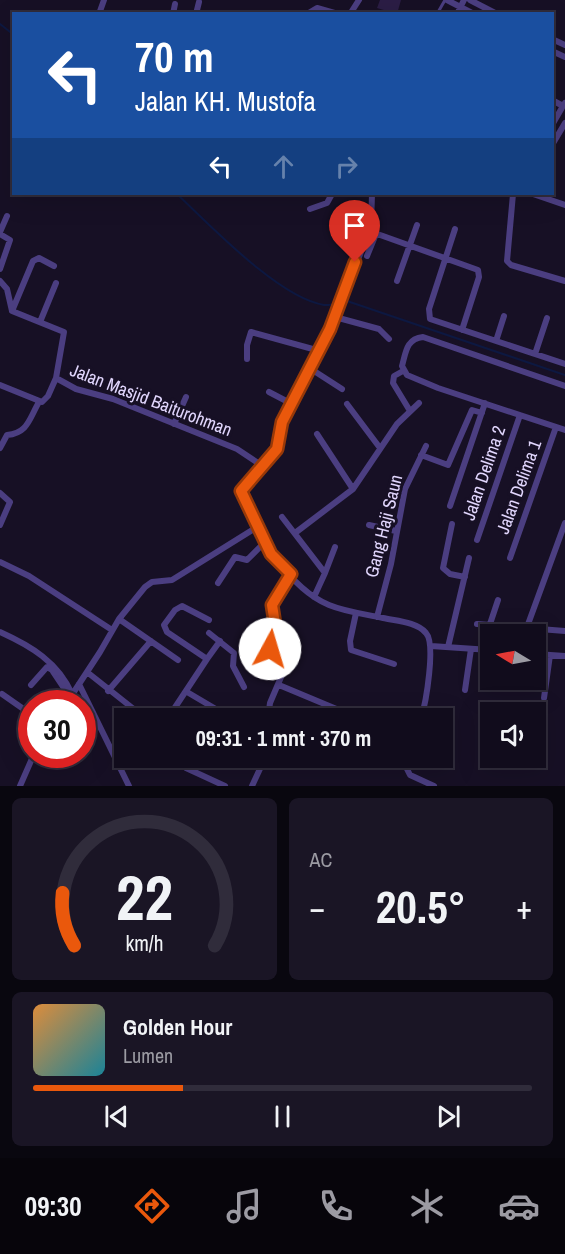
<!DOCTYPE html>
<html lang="id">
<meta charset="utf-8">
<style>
body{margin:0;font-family:"Archivo Narrow",sans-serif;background:#1a1525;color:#f1f3f6;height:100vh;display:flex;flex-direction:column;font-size:22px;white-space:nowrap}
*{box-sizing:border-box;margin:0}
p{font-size:20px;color:#9c9ba3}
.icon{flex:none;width:33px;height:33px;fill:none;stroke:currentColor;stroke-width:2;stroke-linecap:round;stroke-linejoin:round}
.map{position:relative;height:786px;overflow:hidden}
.drawer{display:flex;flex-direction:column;gap:12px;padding:12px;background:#09070f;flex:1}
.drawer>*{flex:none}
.hud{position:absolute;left:12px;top:12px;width:542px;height:183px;border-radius:0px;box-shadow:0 6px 24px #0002,0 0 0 2px #302c3b;background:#1a4fa0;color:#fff;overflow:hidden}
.needle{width:39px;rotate:280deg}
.fabs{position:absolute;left:480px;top:624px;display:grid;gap:12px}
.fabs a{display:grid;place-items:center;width:66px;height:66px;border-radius:0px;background:#110c1c;box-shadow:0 6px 24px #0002,0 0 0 2px #302c3b;font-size:30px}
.speed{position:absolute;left:18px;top:690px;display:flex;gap:12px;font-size:30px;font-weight:700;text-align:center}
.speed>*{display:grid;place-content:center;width:78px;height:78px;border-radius:50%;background:#110c1c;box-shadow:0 6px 24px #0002,0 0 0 2px #302c3b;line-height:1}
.speed .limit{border:9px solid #d22;background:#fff;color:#111}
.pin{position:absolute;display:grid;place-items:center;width:51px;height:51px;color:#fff;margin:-62px -26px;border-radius:50% 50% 50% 0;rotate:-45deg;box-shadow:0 0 6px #0007}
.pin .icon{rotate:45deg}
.me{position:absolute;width:66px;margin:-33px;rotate:6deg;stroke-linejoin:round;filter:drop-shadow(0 0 4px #0008)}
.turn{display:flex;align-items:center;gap:21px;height:126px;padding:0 24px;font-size:27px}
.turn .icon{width:78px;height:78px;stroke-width:2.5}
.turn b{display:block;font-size:42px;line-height:51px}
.lanes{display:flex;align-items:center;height:57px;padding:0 24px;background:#0003;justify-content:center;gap:30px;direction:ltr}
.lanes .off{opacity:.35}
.big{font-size:45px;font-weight:800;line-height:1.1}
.drawer .widget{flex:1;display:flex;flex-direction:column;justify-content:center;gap:9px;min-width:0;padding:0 21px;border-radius:9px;background:#1a1525}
.drawer .dial{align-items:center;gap:0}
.dial svg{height:156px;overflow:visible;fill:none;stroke:#302c3b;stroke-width:7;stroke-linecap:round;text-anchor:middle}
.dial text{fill:#f1f3f6;stroke:none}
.song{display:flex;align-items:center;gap:18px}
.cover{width:72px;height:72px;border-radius:9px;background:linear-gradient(135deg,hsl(30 70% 55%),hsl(190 70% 35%))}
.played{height:6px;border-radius:3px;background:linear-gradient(90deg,#ea580c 30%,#302c3b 30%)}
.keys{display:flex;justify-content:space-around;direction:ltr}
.heat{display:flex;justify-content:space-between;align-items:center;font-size:33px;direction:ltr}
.drawer .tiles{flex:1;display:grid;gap:12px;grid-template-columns:1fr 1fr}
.widget:last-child{grid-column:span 2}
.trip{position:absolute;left:114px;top:708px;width:339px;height:60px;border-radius:0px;background:#110c1c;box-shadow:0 6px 24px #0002,0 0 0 2px #302c3b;font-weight:800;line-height:60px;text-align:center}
.menu{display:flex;height:96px;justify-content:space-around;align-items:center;background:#07050b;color:#9c9ba3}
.menu .icon{width:42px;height:42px}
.menu .current{color:#ea580c}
.menu b{font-size:27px;color:#f1f3f6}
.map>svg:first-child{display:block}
</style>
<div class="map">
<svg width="565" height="786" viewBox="0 0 565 786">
<rect width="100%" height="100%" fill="#171025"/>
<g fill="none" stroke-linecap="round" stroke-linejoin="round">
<!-- stream -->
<path stroke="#0d1841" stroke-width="2" d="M0,24L14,35
M177,194C210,225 279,298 324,305C331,306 340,302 347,301L565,375"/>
</g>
<!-- building -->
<path fill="#2b1d45" d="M380,0H401L397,14L377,8Z"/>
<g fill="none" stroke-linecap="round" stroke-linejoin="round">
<!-- lane -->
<path stroke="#4b3e81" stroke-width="3" d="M437,14L445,0"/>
<!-- street -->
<path stroke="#4b3e81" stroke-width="6" d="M447,0L474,14
M470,0L497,14
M99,14L104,0
M173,14L175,4
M196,14L199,2
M307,14L317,8L338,14
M350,14L359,0
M457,14L464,0
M552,39L565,45
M552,51L565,57
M552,100L563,106L565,103
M552,125L563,106
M552,145L565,123
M372,194L371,227L330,329L282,422L275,452L241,491C253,531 290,589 329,605C346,612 365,614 383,618C396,621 417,622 426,633C436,644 426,703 421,718
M513,194L507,261L511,265L565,281
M533,194L565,205
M310,209L327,203L332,194
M455,229L429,309L430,319L565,364
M369,231L478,270L479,277L462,330
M0,232L7,216
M0,234L10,240L0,269
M367,256L376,234
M0,281L7,289L12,311L64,332L56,378L76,389L113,399L237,449L261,465
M397,281L417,225
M12,311L33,261L39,258L54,266
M335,317L379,329L389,339
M40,322L56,283
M496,341L504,316
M535,354L547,318
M247,359V345L251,332L320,351
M311,369L342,389
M403,371L394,376L393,383L410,411
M0,385L42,402L48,396L56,378
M565,386L423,337C406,339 406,352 402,366L407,375L438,388L565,430
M269,392L292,404
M347,404L380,448
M174,424L186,397
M317,434L353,489
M0,448L7,435C28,433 29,419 39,402
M421,455L448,465L472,410L482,413
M0,493L10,502L0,525
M450,506L485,403
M282,517L325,573L314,597
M452,524L443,568L450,574L465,577
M369,525L396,531
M295,533L353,489L397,424L419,403
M477,540L520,415
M510,558L556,427
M0,562L29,576L112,630
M325,573L335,547
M218,583L235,557L247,560L265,542
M356,613L350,641L351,650L394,664
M377,617L391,564L405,489L426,446
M119,619L178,660
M477,624L565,631
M490,624L498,600
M527,627L565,523
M0,632C31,646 58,662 72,694
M209,633L234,653L233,666L244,687
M431,646L490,650
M448,647L469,558
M536,654L565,656
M207,659L220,641
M268,659L275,630L272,605L291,574
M87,672L145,718
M79,684L129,786
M31,685L47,667L52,670L68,694
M279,685L358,718
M465,690L471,649
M108,691L151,641
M187,692L231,718
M2,694L32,715
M544,698L550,655
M66,704L100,652L119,619L145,587L152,582L172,580L257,527
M168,718L207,659L167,632L164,625L175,610L182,606L209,620
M198,718L199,716L203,718
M268,718L270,703L290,656L272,640
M180,758L186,768L225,786
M409,758L406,767L410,775L434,786
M20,786L34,754
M252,786L265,758"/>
</g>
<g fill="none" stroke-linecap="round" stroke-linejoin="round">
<defs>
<path id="route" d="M270,649L275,624L272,605L291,574L271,554L241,491L277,449L282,422L330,329L355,262"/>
</defs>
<!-- route casing -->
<use href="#route" stroke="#983908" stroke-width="15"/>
<!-- route -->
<use href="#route" stroke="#ea580c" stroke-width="10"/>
</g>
<g text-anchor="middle" stroke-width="6" stroke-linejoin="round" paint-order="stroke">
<!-- street labels -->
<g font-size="18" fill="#e1d6fd" stroke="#171025">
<text transform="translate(151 400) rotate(21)" y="6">Jalan Masjid Baiturohman</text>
<text transform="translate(484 473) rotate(-71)" y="6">Jalan Delima 2</text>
<text transform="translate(519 487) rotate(-70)" y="6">Jalan Delima 1</text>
<text transform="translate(384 526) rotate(-76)" y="6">Gang Haji Saun</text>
</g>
</g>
</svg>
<div class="fabs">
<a><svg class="needle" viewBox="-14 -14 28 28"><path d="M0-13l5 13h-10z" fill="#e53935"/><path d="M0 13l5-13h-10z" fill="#9c9ba3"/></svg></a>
<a><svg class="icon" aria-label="sound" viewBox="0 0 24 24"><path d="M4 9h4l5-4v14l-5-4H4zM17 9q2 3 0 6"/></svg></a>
</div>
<div class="speed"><div class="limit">30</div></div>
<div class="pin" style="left:355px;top:262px;background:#d93025"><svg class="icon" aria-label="arrive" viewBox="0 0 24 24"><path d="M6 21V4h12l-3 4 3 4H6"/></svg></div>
<svg class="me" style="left:270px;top:649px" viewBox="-20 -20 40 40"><circle r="19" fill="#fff"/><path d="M0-13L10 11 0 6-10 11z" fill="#ea580c"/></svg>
<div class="trip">09:31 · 1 mnt · 370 m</div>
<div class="hud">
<div class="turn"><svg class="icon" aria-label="left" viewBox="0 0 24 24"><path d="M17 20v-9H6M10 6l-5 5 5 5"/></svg><div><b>70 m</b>Jalan KH. Mustofa</div></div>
<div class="lanes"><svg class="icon" aria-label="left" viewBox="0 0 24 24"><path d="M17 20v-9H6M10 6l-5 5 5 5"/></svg><svg class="icon off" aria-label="ahead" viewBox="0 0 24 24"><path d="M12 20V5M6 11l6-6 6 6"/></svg><svg class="icon off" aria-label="right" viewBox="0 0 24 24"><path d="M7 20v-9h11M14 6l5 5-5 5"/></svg></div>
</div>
</div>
<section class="drawer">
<div class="tiles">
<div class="widget dial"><svg viewBox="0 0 100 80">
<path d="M14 69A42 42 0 1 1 86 69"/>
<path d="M14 69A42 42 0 0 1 8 42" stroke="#ea580c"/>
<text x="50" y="56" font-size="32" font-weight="700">22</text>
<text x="50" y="72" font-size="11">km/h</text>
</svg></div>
<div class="widget"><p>AC</p>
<div class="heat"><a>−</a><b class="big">20.5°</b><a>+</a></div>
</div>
<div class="widget">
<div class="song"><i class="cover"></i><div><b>Golden Hour</b><p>Lumen</p></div></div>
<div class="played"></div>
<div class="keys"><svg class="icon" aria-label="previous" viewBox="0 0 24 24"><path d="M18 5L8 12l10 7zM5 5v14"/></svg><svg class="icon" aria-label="pause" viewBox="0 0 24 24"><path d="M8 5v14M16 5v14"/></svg><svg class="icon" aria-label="next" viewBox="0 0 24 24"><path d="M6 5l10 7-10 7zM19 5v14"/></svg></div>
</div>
</div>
</section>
<nav class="menu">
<b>09:30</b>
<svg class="icon current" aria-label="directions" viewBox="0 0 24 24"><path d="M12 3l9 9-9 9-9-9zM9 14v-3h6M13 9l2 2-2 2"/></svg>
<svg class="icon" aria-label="music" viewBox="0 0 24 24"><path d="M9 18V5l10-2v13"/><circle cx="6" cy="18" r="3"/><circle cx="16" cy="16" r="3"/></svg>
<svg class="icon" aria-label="phone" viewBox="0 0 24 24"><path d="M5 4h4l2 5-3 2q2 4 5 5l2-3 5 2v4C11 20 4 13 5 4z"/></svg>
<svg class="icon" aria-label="climate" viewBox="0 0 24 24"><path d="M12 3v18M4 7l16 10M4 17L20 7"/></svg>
<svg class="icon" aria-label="car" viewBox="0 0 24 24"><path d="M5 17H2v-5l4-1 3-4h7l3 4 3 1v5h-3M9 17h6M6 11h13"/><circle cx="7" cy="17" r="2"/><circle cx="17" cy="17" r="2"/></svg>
</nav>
